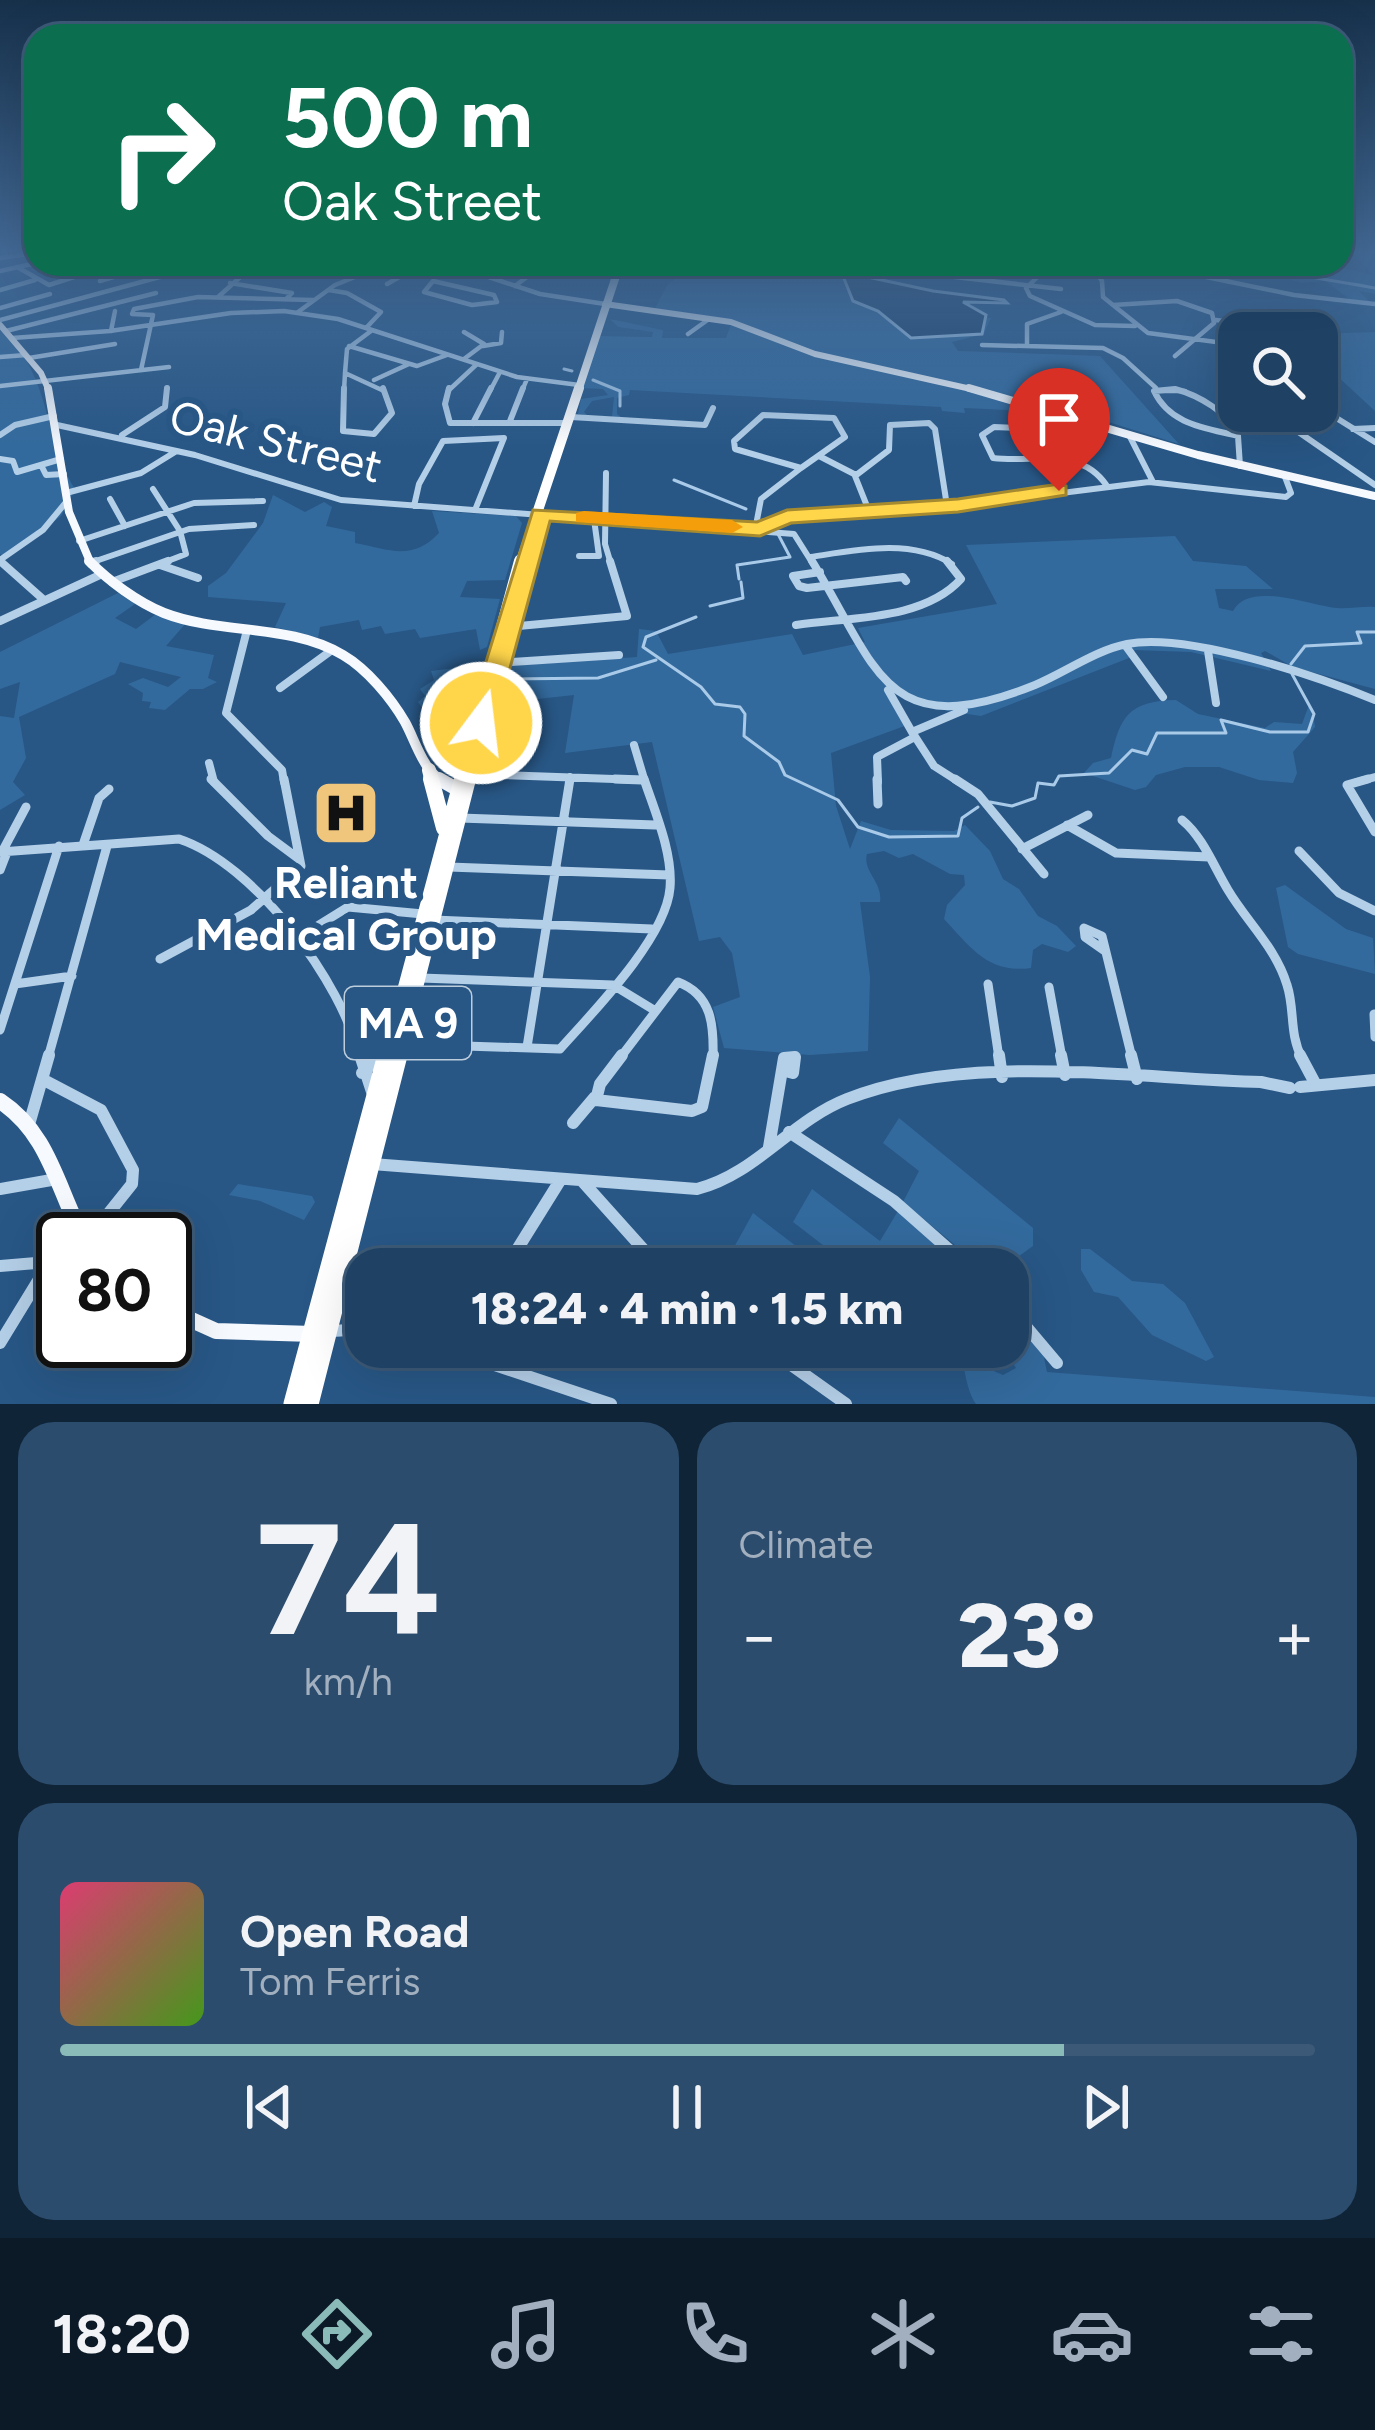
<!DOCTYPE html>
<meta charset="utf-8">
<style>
body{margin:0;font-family:Figtree,sans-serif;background:#2b4c6d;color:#f1f3f6;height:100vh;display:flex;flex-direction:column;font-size:45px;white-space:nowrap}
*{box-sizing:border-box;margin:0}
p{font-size:39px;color:#a1afbf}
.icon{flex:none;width:66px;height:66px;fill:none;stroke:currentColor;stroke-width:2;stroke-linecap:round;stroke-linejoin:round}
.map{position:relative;height:1404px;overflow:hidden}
.details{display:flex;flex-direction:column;gap:18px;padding:18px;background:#102437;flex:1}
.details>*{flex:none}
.hud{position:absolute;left:24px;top:24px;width:1329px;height:252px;border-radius:36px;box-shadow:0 12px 48px #0002,0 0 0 3px #3c5a78;background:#0b6e4f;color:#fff;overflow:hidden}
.controls{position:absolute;left:1218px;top:312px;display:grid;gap:24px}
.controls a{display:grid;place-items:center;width:120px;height:120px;border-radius:24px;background:#1e4164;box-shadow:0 12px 48px #0002,0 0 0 3px #3c5a78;font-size:60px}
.speed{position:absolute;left:36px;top:1212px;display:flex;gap:24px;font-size:60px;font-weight:700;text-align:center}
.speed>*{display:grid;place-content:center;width:156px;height:156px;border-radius:50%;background:#1e4164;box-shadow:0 12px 48px #0002,0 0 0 3px #3c5a78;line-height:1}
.speed .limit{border:6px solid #111;border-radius:18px;background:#fff;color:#111}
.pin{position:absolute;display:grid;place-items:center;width:102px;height:102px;color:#fff;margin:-123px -51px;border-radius:50% 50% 50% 0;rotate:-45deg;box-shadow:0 0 12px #0007}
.pin .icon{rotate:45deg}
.me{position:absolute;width:132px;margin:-66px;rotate:15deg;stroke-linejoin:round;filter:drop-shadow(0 0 9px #0008)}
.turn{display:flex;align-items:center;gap:42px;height:252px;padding:0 60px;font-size:54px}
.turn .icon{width:156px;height:156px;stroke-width:2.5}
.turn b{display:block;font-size:84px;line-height:102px}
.big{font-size:90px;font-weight:800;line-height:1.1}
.details .tile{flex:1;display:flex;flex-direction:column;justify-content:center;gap:18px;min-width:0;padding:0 42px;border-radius:36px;background:#2b4c6d}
.details .dial{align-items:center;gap:0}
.dial b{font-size:156px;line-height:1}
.song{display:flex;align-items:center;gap:36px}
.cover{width:144px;height:144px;border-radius:18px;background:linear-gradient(135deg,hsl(340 70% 55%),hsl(100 70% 35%))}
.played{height:12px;border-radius:6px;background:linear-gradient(90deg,#8bbbb9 80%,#3c5a78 80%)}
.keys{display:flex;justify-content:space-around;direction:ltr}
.heat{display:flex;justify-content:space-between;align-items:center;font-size:66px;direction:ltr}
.details .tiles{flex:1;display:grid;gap:18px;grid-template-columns:1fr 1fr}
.tile:last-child{grid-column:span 2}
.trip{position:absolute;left:345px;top:1248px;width:684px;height:120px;border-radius:36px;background:#1e4164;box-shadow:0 12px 48px #0002,0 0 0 3px #3c5a78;font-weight:800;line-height:120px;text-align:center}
.tab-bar{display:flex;height:192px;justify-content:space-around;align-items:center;background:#0c1a28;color:#a1afbf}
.tab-bar .icon{width:84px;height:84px}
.tab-bar .active{color:#8bbbb9}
.tab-bar b{font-size:54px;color:#f1f3f6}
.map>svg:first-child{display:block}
</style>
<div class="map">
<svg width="1375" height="1404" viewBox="0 0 1375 1404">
<rect width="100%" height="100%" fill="#285786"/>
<!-- green -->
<path fill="#336a9d" d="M1354,253H1366L1375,262V294L1359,291L1373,305L1349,299L1326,281L1301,283L1247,264C1274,264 1295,277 1323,276V264L1373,275Z
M730,264H860L898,309L991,318L984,334L952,342L958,351L1100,356L1179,444L1089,416L1037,409L1041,416L1054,414L1056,422L1036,421L1030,411L964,408L965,413L942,411L941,407L630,390L629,395L617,398V414L622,418L612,417L614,397L592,401L584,412L587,415L578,414L581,399L608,395L603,389L578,388L597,336L652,337L653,332L618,327L610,319L663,330L662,338H726L731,324L654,310L668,284L680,275L713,279L728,271Z
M0,329C52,374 43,438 75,489L61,516L5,558L0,554Z
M1375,332V411L1335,374L1317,375V366L1327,367L1317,357V334Z
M273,495L305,512L324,502L332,507L326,526L355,532V543C388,549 412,562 439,533L432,511L516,516L522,523L505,580L467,581L460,597L500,599L487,647L480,650L476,629L420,638L415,629L385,634L381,626L362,630L359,620L320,627L318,638L275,627L286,603L208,597V586L226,573L263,523Z
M1175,536L1193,561L1246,566L1273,589H1215L1219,608L1233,611C1249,580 1311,606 1337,608C1350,609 1362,606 1375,607V689L1293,667L1265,651L1261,653L1271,671L1191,652L1135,650L1129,658L981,716L947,711L892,687L884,689L910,724L831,753L836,806L850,849L861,821L891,830L954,831L965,825L990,851L1003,879L1019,889L1038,916L1057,926L1076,946L1068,952L1042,944L1033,950L1031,968C989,974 971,948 944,919L947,905L965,885L964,875L950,874L913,854L899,858L884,851L867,854C862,871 883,882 880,902H860L870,977L868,1051L810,1055L724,1048L713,1007L740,997L732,953L720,937L699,941L652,742L565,753L574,695L484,705L493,667L637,657L639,629L656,631L668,654L792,634L803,655L865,642L858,628L997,604L966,545Z
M118,593L135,604L115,618L136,629L156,614L186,623L166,646L214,655L208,678L217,682L203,689H190L165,710L149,708L151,702L142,701L143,693L128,684L143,678L168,687L181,677L120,662L115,674L19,717L26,758L13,782L25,795L0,810V716L14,718L20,682L0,689V652Z
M472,666L477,670L455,694L462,710C451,723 437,719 422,717L425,712L418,702L425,696L420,689L434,680L431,671Z
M1176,700L1198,714L1265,728L1274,722L1302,724L1309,705L1312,707L1315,727L1293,752L1297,773L1293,783L1259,780L1219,767H1185L1156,775L1146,787L1135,790L1084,773L1093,763L1111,758C1120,717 1128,701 1176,700Z
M1285,885L1346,929L1373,938L1375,974L1298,954L1288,947L1276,888Z
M899,1118L1033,1228V1246L1001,1269H984L903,1202L919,1171L883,1143Z
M238,1184L312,1196L315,1202L304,1220L260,1201L229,1195Z
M812,1189L880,1241L898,1211L954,1258L950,1269H854L793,1222Z
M753,1213L826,1269H722Z
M1081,1249H1090L1132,1281L1163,1284L1185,1303L1214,1357L1206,1361L1152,1335L1118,1297L1094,1292L1081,1270Z
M1008,1327L1042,1348L1047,1372L1375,1397V1404H976C965,1388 965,1365 959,1347H968L984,1367L1003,1375L1016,1368L1003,1347H1008Z"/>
<!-- water -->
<path fill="#1d4167" stroke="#a9cae8" stroke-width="3" d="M849,273L933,291L1004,300L1007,303L963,302L986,315L982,334L911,338L878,311L853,301L843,276Z"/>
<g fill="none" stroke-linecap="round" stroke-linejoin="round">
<!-- stream -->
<path stroke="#a9cae8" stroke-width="3" d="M877,264H943
M1257,264C1297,277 1334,280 1375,288
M855,274V267L874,264
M564,369L572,371
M593,380L620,391V406
M674,480L746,509
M739,579L737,565L790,557L778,534
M710,606L743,598L741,582
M696,617L646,637L643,647L701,687L715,704L740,707L745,714L744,736L779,762L785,775L838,800L858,827L889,837L958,836L962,818L978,807
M1291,664L1305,646L1361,643L1357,632H1375
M500,670L509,679L598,678L656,660
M461,680L482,669
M990,802L1012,806L1035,798L1038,783L1054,785L1059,776L1109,773L1132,750L1147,754L1157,733H1226L1221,720L1270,732H1308L1314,714L1292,674"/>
<!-- minor-far4 -->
<path stroke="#b4cfe8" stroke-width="4.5" d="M0,258L36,253
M107,264L116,276
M288,264L297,266
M392,264L416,273
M449,264L540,294L605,304
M529,264H543
M1051,264L1026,288L1030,296L1095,325L1135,326
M1072,264L1182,272L1294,295L1375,304
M17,267L49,285L74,277L67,264
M1092,267L1102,281L1103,297L1148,333L1239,345
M0,271L36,263
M955,277L1061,289
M100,281L157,264
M433,281L494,295L497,302L472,305L424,292Z
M230,283L292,293L286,299
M387,284L410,271
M515,286L544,264
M0,290L35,280
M329,290L347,293L381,312L366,328
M218,297L246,272L289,276
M1113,305L1177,301L1212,313L1214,323L1175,356
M0,308L50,294
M298,312L335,285L387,264
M0,320L208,264
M1216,320L1254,325
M6,331L156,293
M111,331L115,311
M464,332L484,344L464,359
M688,334L709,319
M12,338L110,331L231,313L284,311L338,319L517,377L579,385
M1027,344V324L1061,312
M982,345L1103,348L1123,358L1156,388
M349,346L417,366L447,355
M483,346L501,343L502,332
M0,357L26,355
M29,358L115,344
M141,370L153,315L132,314L134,309L198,297L313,300
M345,373L384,391
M345,373L347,349L371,331
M374,380L409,364
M0,386L169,367
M344,391L345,373
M448,391L476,365
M490,391L500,372
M522,391L527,379
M1154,391H1185"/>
<!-- minor-far3 -->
<path stroke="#b4cfe8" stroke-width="6" d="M344,388L343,431L374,434L392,413L383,388
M449,388L445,404L450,423H565
M1175,389C1198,395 1230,413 1238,436C1206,428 1170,425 1154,391Z
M1317,406L1375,442
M1268,411L1375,485
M1060,413L1059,430L1071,460
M763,415L834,418L845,437L801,468L735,449L734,441Z
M571,417L705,425L713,408
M510,421L523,388
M473,423L491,388
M57,425L195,455L341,500L794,534L813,564
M1353,429L1375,428
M1059,430L994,427L982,435L993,458C1035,463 1080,446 1107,486
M0,435L15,425L54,416
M122,435L165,407L167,388
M1129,435L1153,482
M1238,436L1240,466
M819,456L856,475
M0,459L13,461L17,472L61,459
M42,467L46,475L64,474
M801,468L761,499L756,525L760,529L787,517L958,506L1149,482L1286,497L1291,493L1285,477
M606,473L605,544L611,564
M153,489L180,531L186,554L160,564
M66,493L141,473L175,452
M110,499L125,526
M414,506L419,484L443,441L504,438L475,510
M869,511L855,476L889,450L890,425L929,423L935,429L947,506
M79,541L194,503L263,501
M579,556H599L594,519
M811,557C856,550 911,538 952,564
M0,560L43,530L67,501
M90,563L189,529L254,525"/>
<!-- minor-far2 -->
<path stroke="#b4cfe8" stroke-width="8" d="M0,561L44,600
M812,561C878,669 885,745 1035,685C1064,673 1096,650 1127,644C1187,632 1317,676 1375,700
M90,563L96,561
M160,565L198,578
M820,572L793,576L799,586L807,588L903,577L906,581
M112,582L168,561
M0,621L102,574
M796,625C848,617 923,621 961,579L947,561
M507,627L627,616L610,561
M247,630L226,713L282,770L284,782
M1125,645L1163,697
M1208,651L1216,703
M498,663L619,655
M280,688L332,650
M888,690L912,732L964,710
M912,732L934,766L959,782
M634,745L645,782
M209,763L214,782
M471,774L642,780
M569,782L570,777
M878,782L877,757L913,738
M1357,782L1375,777"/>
<!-- minor-far1 -->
<path stroke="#b4cfe8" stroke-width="9" d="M211,779L268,836L299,859
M615,779L642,780
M877,779L878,804
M955,779L978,794L1044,874
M1368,779L1347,785L1375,832
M460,818L655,825
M1182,820C1203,837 1214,867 1228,890C1247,922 1276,948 1287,985C1295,1009 1289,1034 1302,1058
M1067,825L1116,853L1209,857
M83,845L99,798L109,789
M1022,849L1088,815
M1299,851L1339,893L1375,911
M0,852L179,839C255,864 342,982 360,1058
M2,852L26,807
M449,867L669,875
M0,870L7,852
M434,920L652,929
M298,938L348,907L423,914
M1105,951L1085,937L1084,928L1102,936L1132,1058
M160,959L251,910L301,866L284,779
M421,978L613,985L654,1010
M15,984L72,976
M988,984L999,1058
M1049,987L1062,1058
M1374,1014L1375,1037
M0,1030L59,846
M404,1044L560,1049C593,1012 666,938 670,888C673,853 655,812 644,779
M527,1047L570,779
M48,1058L107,846
M379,1058L383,1054
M620,1058L678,982C712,995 714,1025 713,1058
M789,1058H795"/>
<!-- minor -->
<path stroke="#b4cfe8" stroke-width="12" d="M360,1055L373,1095
M622,1055L600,1084L596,1100L692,1111L702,1107L713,1055
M999,1055L1002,1077
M1061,1055L1065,1075
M1131,1055L1137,1079
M1300,1055L1316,1085
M362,1073L382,1055
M42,1079L101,1110L133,1170L132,1184L88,1239
M1300,1087L1375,1080
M30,1121L49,1055
M573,1123L595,1097
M789,1132L894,1201L971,1269
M769,1147L784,1058L795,1057L793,1073L782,1070
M372,1164L697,1189C756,1174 791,1121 847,1099C968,1051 1133,1079 1261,1082L1290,1088
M583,1182L661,1269
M0,1189L57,1179
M0,1266L48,1262
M419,1269L423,1255
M505,1269L561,1179
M1008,1305L1057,1363
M332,1331L366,1329
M0,1343L63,1240
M441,1347L611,1404
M766,1347L846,1404"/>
<!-- major-far4 -->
<path stroke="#f6f9fe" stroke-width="6" d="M605,304L731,322L815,354L980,391
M0,325L41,373L49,391"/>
<!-- major-far3 -->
<path stroke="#f6f9fe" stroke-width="8" d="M48,388L69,512L91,564
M969,388L1198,455L1375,496"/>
<!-- major-far2 -->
<path stroke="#f6f9fe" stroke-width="10" d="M89,561C109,581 137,602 164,613C221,635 289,623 343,655C367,669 391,698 405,722C416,742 423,771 444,782"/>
<!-- major-far1 -->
<path stroke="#f6f9fe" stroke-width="14" d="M439,779L462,792"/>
<!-- major -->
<path stroke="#f6f9fe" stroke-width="16" d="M0,1101C50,1134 57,1189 84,1239
M165,1308L216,1331L313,1334"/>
<!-- highway-far4 -->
<path stroke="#fff" stroke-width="8" d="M578,391L620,264"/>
<!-- highway-far3 -->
<path stroke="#fff" stroke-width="10" d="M520,564L579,388"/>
<!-- highway-far2 -->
<path stroke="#fff" stroke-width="14" d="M429,770L432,782
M461,782L521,561
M467,782L478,739"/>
<!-- highway-far1 -->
<path stroke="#fff" stroke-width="16" d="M431,779L444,828
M387,1058L462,779
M397,1058L468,779"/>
<!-- highway -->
<path stroke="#fff" stroke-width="21" d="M294,1404L388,1055
M308,1404L397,1055"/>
</g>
<!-- sky -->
<linearGradient id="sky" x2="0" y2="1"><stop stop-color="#16304a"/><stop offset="0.56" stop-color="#426995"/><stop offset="1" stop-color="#426995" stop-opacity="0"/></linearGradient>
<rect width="1375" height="449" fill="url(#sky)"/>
<!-- route -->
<path fill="#ffd54a" stroke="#a68a30" stroke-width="3" d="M1059,484L1066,486V495L958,512L791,523L760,536L550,521L495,723L481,734L467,723L533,510L757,522L787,510L958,499Z"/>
<!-- slow -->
<path fill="#f59e0b" d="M584,511L732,520L743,527L732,533L576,522V513Z"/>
<!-- icons -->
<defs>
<symbol id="hospital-square" viewBox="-11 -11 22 22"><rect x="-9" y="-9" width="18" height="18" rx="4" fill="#efc67b" stroke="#285786"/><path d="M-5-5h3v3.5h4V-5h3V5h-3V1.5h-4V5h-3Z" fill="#111"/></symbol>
</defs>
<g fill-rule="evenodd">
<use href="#hospital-square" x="308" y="775" width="76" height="76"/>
</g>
<g text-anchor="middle" stroke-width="12" stroke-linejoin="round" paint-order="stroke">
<!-- shield labels -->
<rect fill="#285786" stroke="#becddb" stroke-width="3" x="345" y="987" width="126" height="72" rx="9"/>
<g font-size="42" font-weight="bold" fill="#fff">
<text x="408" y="1038">MA 9</text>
</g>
<!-- street labels -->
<g font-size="45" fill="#fff" stroke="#285786">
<text transform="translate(276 441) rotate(14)" y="16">Oak Street</text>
</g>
<!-- poi labels -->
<g font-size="45" font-weight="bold" fill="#fff" stroke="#285786">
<text x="346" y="898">Reliant<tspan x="346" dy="52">Medical Group</tspan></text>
</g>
</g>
</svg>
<div class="controls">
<a><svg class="icon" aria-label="search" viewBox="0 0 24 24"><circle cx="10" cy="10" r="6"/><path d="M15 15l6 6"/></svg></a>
</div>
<div class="speed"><div class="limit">80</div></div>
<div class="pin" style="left:1059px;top:491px;background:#d93025"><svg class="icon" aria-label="arrive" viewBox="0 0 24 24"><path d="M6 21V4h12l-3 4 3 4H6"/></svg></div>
<svg class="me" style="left:481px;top:723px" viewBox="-20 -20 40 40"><circle r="17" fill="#ffd54a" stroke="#fff" stroke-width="3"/><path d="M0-11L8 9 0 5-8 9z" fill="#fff"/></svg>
<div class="trip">18:24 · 4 min · 1.5 km</div>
<div class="hud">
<div class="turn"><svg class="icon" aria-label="right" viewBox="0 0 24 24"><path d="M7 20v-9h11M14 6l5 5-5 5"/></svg><div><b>500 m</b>Oak Street</div></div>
</div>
</div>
<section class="details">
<div class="tiles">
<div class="tile dial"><b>74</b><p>km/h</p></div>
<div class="tile"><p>Climate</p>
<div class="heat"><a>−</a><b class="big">23°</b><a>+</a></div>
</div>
<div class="tile">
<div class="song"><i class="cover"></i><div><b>Open Road</b><p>Tom Ferris</p></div></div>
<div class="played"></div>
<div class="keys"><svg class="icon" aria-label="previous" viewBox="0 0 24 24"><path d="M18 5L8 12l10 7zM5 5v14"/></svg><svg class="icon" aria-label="pause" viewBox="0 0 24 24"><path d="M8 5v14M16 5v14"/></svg><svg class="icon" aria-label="next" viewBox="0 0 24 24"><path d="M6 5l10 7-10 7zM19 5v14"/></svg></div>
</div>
</div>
</section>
<nav class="tab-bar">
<b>18:20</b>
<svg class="icon active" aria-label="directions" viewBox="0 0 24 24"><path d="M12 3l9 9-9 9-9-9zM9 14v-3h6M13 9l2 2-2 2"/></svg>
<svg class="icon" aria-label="music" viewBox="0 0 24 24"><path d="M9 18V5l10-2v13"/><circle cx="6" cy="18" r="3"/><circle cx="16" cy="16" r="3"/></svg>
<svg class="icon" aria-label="phone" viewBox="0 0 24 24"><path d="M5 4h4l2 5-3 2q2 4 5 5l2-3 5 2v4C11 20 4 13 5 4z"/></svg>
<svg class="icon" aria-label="climate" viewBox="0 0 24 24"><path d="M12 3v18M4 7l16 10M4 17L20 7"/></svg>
<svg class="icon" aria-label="car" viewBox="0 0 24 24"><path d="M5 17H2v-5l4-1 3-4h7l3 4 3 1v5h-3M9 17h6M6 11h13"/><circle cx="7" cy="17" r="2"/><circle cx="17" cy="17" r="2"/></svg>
<svg class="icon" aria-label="filters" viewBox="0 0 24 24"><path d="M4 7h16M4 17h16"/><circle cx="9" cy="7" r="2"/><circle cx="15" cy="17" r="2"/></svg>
</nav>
